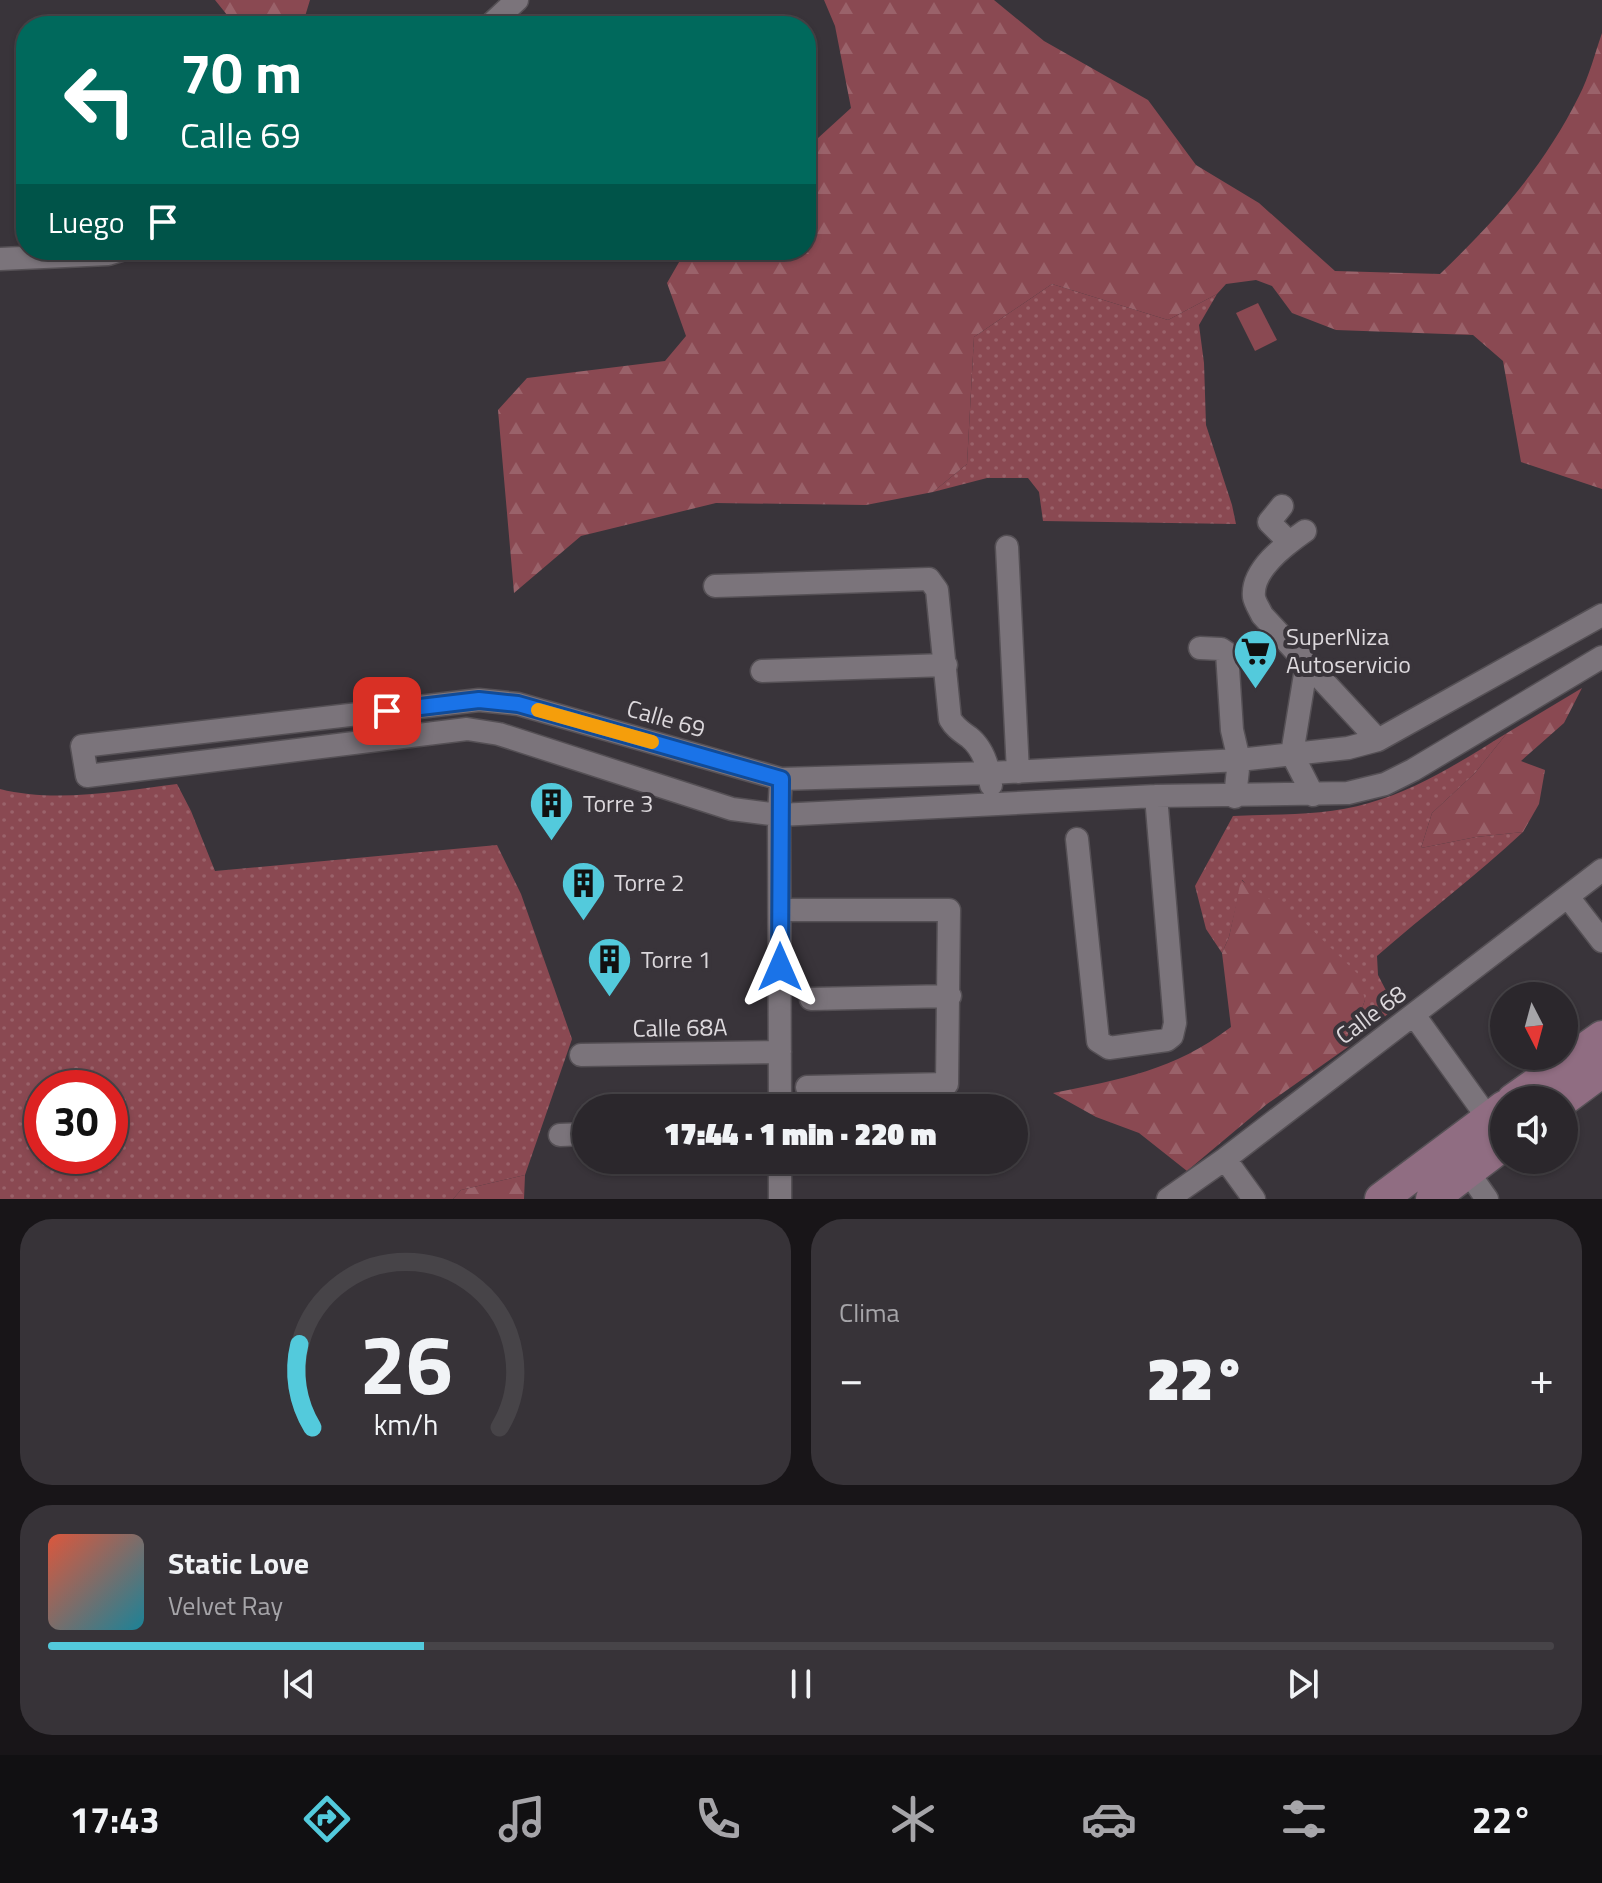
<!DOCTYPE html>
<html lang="es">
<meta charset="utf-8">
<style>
body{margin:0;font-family:"Titillium Web",sans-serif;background:#373338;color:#f1f3f6;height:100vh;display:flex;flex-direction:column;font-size:30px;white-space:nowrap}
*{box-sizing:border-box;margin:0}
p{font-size:26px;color:#a6a5a9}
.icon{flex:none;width:44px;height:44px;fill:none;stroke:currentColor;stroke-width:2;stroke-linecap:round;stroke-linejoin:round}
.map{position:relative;height:1199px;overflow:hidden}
.details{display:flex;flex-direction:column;gap:20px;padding:20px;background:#181518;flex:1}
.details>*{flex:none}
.guide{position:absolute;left:16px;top:16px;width:800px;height:244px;border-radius:32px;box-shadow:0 2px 6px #0004,0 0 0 2px #474448;background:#00695c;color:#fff;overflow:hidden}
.needle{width:52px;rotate:174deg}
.buttons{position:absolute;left:1490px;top:982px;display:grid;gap:16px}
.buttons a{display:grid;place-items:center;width:88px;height:88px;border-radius:50%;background:#2b272c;box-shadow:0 2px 6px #0004,0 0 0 2px #474448;font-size:40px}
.speed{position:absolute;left:24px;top:1070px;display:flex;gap:16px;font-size:40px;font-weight:700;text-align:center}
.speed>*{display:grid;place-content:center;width:104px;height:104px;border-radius:50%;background:#2b272c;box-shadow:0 2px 6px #0004,0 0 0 2px #474448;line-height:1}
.speed .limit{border:12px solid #d22;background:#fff;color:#111}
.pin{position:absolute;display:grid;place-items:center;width:68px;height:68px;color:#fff;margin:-34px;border-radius:16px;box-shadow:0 4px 12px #0006}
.me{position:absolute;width:88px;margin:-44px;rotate:0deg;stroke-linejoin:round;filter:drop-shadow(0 0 6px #0008)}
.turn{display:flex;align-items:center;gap:28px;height:168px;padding:0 32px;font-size:36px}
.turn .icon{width:104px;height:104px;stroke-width:2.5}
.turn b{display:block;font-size:56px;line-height:68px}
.then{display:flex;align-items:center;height:76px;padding:0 32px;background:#0003;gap:16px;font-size:30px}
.big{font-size:60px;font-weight:800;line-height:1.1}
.details .widget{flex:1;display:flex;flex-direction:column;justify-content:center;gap:12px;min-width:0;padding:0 28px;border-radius:32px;background:#373338}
.details .dial{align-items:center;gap:0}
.dial svg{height:208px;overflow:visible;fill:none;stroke:#474448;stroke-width:7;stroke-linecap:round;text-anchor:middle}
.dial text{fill:#f1f3f6;stroke:none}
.song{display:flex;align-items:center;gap:24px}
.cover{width:96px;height:96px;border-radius:12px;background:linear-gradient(135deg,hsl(10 70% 55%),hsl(190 70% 35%))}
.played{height:8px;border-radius:4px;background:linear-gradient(90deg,#53cadc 25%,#474448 25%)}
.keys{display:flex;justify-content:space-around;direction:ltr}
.heat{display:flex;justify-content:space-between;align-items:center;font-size:44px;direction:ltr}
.details .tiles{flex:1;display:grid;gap:20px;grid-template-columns:1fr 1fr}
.widget:last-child{grid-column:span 2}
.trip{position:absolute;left:572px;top:1094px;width:456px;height:80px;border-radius:40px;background:#2b272c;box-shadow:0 2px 6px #0004,0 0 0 2px #474448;font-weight:800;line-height:80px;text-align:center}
.tab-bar{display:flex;height:128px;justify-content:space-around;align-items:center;background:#111012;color:#a6a5a9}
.tab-bar .icon{width:56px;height:56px}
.tab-bar .selected{color:#53cadc}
.tab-bar b{font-size:36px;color:#f1f3f6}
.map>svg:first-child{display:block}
</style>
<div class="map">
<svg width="1602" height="1199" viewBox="0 0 1602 1199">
<defs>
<pattern id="grass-dots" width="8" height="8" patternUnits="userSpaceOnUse" patternTransform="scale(2)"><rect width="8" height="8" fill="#8a4952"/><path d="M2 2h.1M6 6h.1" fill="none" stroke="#9a626a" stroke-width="1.8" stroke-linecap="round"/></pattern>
<pattern id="forest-firs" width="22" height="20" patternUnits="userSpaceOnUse" patternTransform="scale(2)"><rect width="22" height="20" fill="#8a4952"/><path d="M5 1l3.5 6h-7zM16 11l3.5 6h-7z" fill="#9a626a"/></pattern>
</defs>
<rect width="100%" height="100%" fill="#39343a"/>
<!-- grass -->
<path fill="url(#grass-dots)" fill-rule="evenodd" d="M1052,284L1168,320L1217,294L1199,325L1204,363L1206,425L1232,505L1236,524L1043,521L1039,492L1028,478H987L933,492L967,464L974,337Z
M1507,733L1475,773L1432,813L1421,848L1476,837L1523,832C1476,876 1425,914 1377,956L1378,975L1395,1008L1348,1047L1365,1000L1242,880L1229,937L1222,953L1206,929L1195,886L1233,816C1277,814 1325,816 1369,803C1419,789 1463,760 1507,733Z
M177,784L191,811L215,871L497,845L521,894L572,1039L525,1175L461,1190L453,1199H0V789C54,803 122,791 177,784ZM42,1088H110V1156H42Z"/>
<!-- forest -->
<path fill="url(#forest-firs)" d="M215,0H310L303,23L296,26H236Z
M824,0H994L1044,41L1148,100L1196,165L1259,203L1335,271L1440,274C1497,219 1543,168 1579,96C1589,77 1595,53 1602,33V489L1521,462L1503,361L1473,335L1336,330L1292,313L1272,286L1256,280L1226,284L1217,294L1168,320L1052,284L974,337L967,464L933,492L866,505L716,503L581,536L514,593L498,410L527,378L665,361L686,336L667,283L686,250H806V149L851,108L835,26Z
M1582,688L1564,723L1521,761L1545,770L1539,804L1523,832L1476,837L1421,848L1432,813L1475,773L1507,733Z
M1241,880L1304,922L1358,974L1365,1000L1348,1047L1267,1104L1187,1171L1139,1133L1096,1117L1053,1093C1122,1079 1173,1071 1231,1027L1222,953L1229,937Z
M525,1175L524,1199H453L461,1190Z"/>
<!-- park -->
<path fill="#8a4952" d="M1258,303L1277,340L1255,351L1236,313Z"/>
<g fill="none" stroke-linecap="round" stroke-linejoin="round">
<defs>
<path id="street" d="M489,26L517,0
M0,259L108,254L121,250
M1282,506L1269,522L1289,542
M1305,531C1285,545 1251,570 1254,597C1255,603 1260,610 1262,615L1378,740
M1007,547L1018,772
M715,586L929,579L937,590L950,719C956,729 961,731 969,737C983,748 989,769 991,785
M1602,615L1378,740L1348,748L1239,760L990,773L781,779L518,704L479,700L82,746L87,776L467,729L499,734L732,809L779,815L1156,796L1348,793L1385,784L1413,770L1602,657
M1200,648L1221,649L1227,653L1232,730L1239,760L1235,797
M1307,662L1292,754L1313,795
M762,671L946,665
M1077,839L1098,1041L1109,1048L1167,1040L1172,1036L1175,1023L1156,796
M1568,897L1602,941
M780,910H949L947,1084L807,1087
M811,999L950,996
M1414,1015L1488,1118
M581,1055L780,1052
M780,1108L779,815L781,779
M560,1135L586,1134
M1225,1159L1254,1199
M1468,1172L1487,1199
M780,1199V1160
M1168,1199L1225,1159L1602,870"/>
<path id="secondary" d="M1513,1100L1602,1037
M1563,1100L1602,1071
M1381,1199L1504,1107
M1432,1199L1504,1144"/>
</defs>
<!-- street casing -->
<use href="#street" stroke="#555055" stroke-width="25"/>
<!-- secondary casing -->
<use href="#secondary" stroke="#555055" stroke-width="35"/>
<!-- street -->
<use href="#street" stroke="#7b747b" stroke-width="22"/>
<!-- secondary -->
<use href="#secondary" stroke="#906d82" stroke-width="32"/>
</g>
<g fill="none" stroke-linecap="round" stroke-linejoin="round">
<defs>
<path id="route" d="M387,711L479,700L518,704L781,779L780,967"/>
</defs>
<!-- route casing -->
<use href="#route" stroke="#114b97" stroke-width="20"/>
<!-- route -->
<use href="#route" stroke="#1a73e8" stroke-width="14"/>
<!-- slow -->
<path stroke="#f59e0b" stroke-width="14" d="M538,710L652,742"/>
</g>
<!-- icons -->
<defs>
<symbol id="supermarket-pin" viewBox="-11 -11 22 30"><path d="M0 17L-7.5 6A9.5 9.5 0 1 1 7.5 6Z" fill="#53cadc" stroke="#39343a"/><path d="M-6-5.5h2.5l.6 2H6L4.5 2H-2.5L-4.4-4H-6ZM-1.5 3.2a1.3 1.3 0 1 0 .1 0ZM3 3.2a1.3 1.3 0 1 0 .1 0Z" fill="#111"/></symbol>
<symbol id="building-pin" viewBox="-11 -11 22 30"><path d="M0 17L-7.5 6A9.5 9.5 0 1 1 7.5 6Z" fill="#53cadc" stroke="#39343a"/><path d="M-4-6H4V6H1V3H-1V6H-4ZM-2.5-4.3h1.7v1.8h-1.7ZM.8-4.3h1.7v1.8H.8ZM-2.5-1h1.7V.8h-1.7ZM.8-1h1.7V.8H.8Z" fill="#111"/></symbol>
</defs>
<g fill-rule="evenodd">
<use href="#supermarket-pin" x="1230" y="626" width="51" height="69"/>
<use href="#building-pin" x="526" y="778" width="51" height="69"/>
<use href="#building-pin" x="558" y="858" width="51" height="69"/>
<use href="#building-pin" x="584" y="934" width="51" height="69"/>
</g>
<g text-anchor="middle" stroke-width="8" stroke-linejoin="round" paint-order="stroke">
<!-- poi labels -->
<g font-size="24" fill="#dcd8dc" stroke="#39343a" text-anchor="start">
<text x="1286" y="645">SuperNiza<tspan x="1286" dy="28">Autoservicio</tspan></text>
<text x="583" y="812">Torre 3</text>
<text x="614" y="891">Torre 2</text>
<text x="641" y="968">Torre 1</text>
</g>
<!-- street labels -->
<g font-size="24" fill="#dcd8dc" stroke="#39343a">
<text transform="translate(666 719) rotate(16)" y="8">Calle 69</text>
<text transform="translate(1371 1015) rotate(-37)" y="8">Calle 68</text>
<text transform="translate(680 1028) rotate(-1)" y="8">Calle 68A</text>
</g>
</g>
</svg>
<div class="buttons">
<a><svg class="needle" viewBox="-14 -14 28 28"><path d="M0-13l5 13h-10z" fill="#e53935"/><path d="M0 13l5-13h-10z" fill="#a6a5a9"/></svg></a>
<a><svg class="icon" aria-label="sound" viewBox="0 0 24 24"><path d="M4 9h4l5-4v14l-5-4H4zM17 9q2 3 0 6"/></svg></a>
</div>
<div class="speed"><div class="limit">30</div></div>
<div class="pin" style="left:387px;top:711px;background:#d93025"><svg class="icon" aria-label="arrive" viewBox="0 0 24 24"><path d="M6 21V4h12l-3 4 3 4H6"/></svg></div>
<svg class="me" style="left:780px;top:967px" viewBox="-20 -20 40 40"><path d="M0-17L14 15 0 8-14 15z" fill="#1a73e8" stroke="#fff" stroke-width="4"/></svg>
<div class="trip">17:44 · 1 min · 220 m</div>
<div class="guide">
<div class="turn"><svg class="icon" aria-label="left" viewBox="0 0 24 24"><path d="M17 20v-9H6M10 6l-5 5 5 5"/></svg><div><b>70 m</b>Calle 69</div></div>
<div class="then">Luego<svg class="icon" aria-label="arrive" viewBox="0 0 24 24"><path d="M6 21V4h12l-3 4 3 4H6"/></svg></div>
</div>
</div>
<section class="details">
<div class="tiles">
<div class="widget dial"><svg viewBox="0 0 100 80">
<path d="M14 69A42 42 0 1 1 86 69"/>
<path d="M14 69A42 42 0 0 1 9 37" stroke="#53cadc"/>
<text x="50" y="56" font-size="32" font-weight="700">26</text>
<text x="50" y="72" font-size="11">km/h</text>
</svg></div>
<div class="widget"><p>Clima</p>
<div class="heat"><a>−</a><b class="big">22°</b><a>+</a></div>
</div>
<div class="widget">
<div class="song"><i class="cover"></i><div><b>Static Love</b><p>Velvet Ray</p></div></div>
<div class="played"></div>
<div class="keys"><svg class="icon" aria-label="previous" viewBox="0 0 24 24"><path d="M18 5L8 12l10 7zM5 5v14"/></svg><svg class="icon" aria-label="pause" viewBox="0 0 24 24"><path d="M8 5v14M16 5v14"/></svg><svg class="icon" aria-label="next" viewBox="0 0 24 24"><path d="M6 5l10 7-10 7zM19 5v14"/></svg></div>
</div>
</div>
</section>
<nav class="tab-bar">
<b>17:43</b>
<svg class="icon selected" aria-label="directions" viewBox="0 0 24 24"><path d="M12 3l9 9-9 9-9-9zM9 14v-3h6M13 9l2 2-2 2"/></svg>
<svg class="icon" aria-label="music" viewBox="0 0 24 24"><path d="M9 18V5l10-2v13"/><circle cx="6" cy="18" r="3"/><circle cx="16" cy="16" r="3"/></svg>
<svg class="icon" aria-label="phone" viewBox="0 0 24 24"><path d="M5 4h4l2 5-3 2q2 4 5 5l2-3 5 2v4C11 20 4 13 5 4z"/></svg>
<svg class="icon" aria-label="climate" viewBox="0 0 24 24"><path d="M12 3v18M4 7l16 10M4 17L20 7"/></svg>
<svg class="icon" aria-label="car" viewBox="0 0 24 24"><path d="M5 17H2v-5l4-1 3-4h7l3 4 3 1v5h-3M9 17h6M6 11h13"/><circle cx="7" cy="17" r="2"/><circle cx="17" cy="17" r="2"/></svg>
<svg class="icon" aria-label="filters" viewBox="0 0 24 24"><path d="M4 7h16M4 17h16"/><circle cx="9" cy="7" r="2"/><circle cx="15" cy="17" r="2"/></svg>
<b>22°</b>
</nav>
